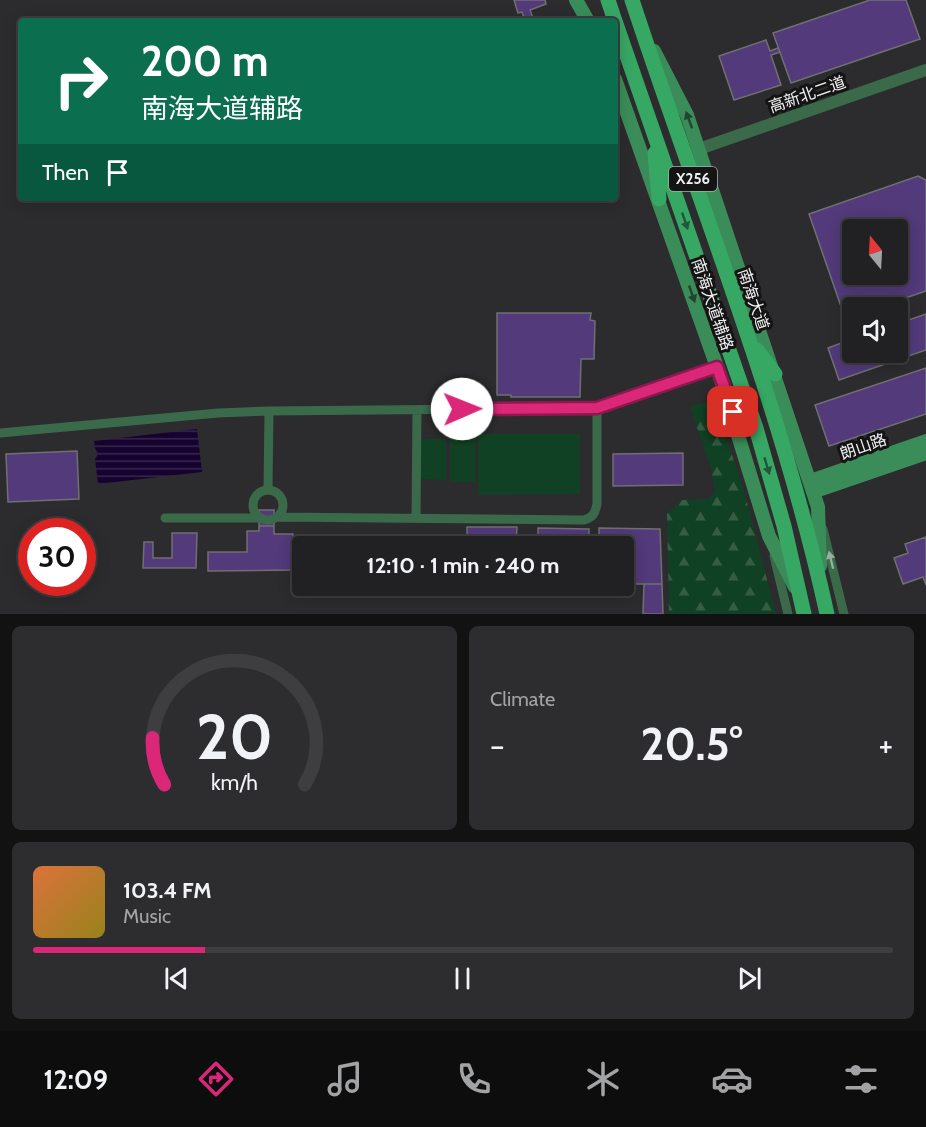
<!DOCTYPE html>
<meta charset="utf-8">
<style>
body{margin:0;font-family:Cabin,"Noto Sans SC",sans-serif;background:#2d2d2f;color:#f1f3f6;height:100vh;display:flex;flex-direction:column;font-size:22px;white-space:nowrap}
*{box-sizing:border-box;margin:0}
p{font-size:20px;color:#a2a3a5}
.icon{flex:none;width:33px;height:33px;fill:none;stroke:currentColor;stroke-width:2;stroke-linecap:round;stroke-linejoin:round}
.map{position:relative;height:614px;overflow:hidden}
.details{display:flex;flex-direction:column;gap:12px;padding:12px;background:#121213;flex:1}
.details>*{flex:none}
.banner{position:absolute;left:18px;top:18px;width:600px;height:183px;border-radius:6px;box-shadow:0 3px 15px #0003,0 0 0 2px #3e3e40;background:#0b6e4f;color:#fff;overflow:hidden}
.needle{width:39px;rotate:342deg}
.fabs{position:absolute;left:842px;top:219px;display:grid;gap:12px}
.fabs a{display:grid;place-items:center;width:66px;height:66px;border-radius:6px;background:#212022;box-shadow:0 3px 15px #0003,0 0 0 2px #3e3e40;font-size:30px}
.speed{position:absolute;left:18px;top:518px;display:flex;gap:12px;font-size:30px;font-weight:700;text-align:center}
.speed>*{display:grid;place-content:center;width:78px;height:78px;border-radius:50%;background:#212022;box-shadow:0 3px 15px #0003,0 0 0 2px #3e3e40;line-height:1}
.speed .limit{border:9px solid #d22;background:#fff;color:#111}
.pin{position:absolute;display:grid;place-items:center;width:51px;height:51px;color:#fff;margin:-26px;border-radius:12px;box-shadow:0 3px 9px #0006}
.me{position:absolute;width:66px;margin:-33px;rotate:89deg;stroke-linejoin:round;filter:drop-shadow(0 0 4px #0008)}
.turn{display:flex;align-items:center;gap:21px;height:126px;padding:0 24px;font-size:27px}
.turn .icon{width:78px;height:78px;stroke-width:2.5}
.turn b{display:block;font-size:42px;line-height:51px}
.then{display:flex;align-items:center;height:57px;padding:0 24px;background:#0003;gap:12px;font-size:22px}
.big{font-size:45px;font-weight:700;line-height:1.1}
.details .widget{flex:1;display:flex;flex-direction:column;justify-content:center;gap:9px;min-width:0;padding:0 21px;border-radius:9px;background:#2d2d2f}
.details .dial{align-items:center;gap:0}
.dial svg{height:156px;overflow:visible;fill:none;stroke:#3e3e40;stroke-width:7;stroke-linecap:round;text-anchor:middle}
.dial text{fill:#f1f3f6;stroke:none}
.song{display:flex;align-items:center;gap:18px}
.cover{width:72px;height:72px;border-radius:9px;background:linear-gradient(135deg,hsl(20 70% 55%),hsl(50 70% 35%))}
.played{height:6px;border-radius:3px;background:linear-gradient(90deg,#db2777 20%,#3e3e40 20%)}
.keys{display:flex;justify-content:space-around;direction:ltr}
.heat{display:flex;justify-content:space-between;align-items:center;font-size:33px;direction:ltr}
.details .tiles{flex:1;display:grid;gap:12px;grid-template-columns:1fr 1fr}
.widget:last-child{grid-column:span 2}
.trip{position:absolute;left:292px;top:536px;width:342px;height:60px;border-radius:6px;background:#212022;box-shadow:0 3px 15px #0003,0 0 0 2px #3e3e40;font-weight:700;line-height:60px;text-align:center}
.dock{display:flex;height:96px;justify-content:space-around;align-items:center;background:#0d0d0e;color:#a2a3a5}
.dock .icon{width:42px;height:42px}
.dock .on{color:#db2777}
.dock b{font-size:27px;color:#f1f3f6}
.map>svg:first-child{display:block}
</style>
<div class="map">
<svg width="926" height="614" viewBox="0 0 926 614">
<defs>
<pattern id="forest-firs" width="22" height="20" patternUnits="userSpaceOnUse" patternTransform="scale(1.5)"><rect width="22" height="20" fill="#114124"/><path d="M5 1l3.5 6h-7zM16 11l3.5 6h-7z" fill="#345d44"/></pattern>
<pattern id="water-rules" width="6" height="5" patternUnits="userSpaceOnUse" patternTransform="scale(1.5)"><rect width="6" height="5" fill="#16022f"/><path d="M0 2.5h6" fill="none" stroke="#38274e"/></pattern>
</defs>
<rect width="100%" height="100%" fill="#2c2b2d"/>
<!-- forest -->
<path fill="url(#forest-firs)" d="M713,400L743,487L776,614H669L667,514L682,500L708,499L715,492L711,469L690,407Z"/>
<!-- pitch -->
<path fill="#114124" d="M478,434H580V494L478,495Z
M450,437H475V482H450Z
M421,439H446V480L421,479Z"/>
<!-- water -->
<path fill="url(#water-rules)" d="M197,429L202,472L98,484L95,459L98,454L95,448L94,441Z"/>
<!-- building -->
<path fill="#523a7b" stroke="#706f72" stroke-width="1.5" fill-rule="evenodd" d="M514,0H545L546,4L530,10L534,21H525L522,12L518,13Z
M870,0H906L920,39L791,83L773,33Z
M766,40L770,51L778,48L780,52L771,55L781,85L734,100L719,56Z
M918,176L926,180V291L876,308H852V316L845,318L809,214ZM852,230H897V274H852Z
M497,313H591L590,320L595,321L594,359H581L580,397H511V395H497Z
M926,314V350L839,380L828,348L852,339V352H897V324Z
M926,368V414L829,446L815,405Z
M77,451L79,499L8,502L6,454Z
M683,453V485L613,486V454Z
M259,510H274V526H259Z
M259,526H274V534H293V570L208,571V552H247V531H259Z
M467,527H517L516,546H467Z
M538,528L589,529V546H538Z
M599,528L660,529L662,584H624V546H599Z
M172,533H197L196,568H143L144,542H153V558H172Z
M926,537V585L923,577L903,584L894,558L908,553L905,544Z
M644,584H662L663,614H643Z"/>
<g fill="none" stroke-linecap="round" stroke-linejoin="round">
<!-- minor -->
<path stroke="#3a6a4a" stroke-width="9" d="M0,433L218,413L269,411L597,408L717,367
M268,489L269,411
M253 505a15 15 0 1 1 30 0a15 15 0 1 1-30 0Z
M278,517L584,520C593,517 595,514 597,504V408
M165,518H260
M416,518L417,410
M823,529L844,614
M774,556L788,614"/>
<!-- tertiary -->
<path stroke="#3a6a4a" stroke-width="12" d="M699,149L926,70"/>
<!-- secondary -->
<path stroke="#3a8d59" stroke-width="14" d="M576,0L588,21
M654,51L687,115L813,492L818,507L820,566
M615,79L717,367L769,536L795,587
M810,481L926,441
M813,492L926,453"/>
<!-- primary -->
<path stroke="#37a764" stroke-width="15" d="M608,0L615,21
M632,0C699,204 781,404 827,614
M615,21L756,428L784,526L804,614
M655,153L659,199
M757,350L775,374"/>
</g>
<!-- one-way arrows -->
<defs><path id="oneway-solid" d="M-6-.8H1V-3.2L6.5 0L1 3.2V.8H-6Z" transform="scale(1.5)"/></defs>
<g fill="#234430">
<use href="#oneway-solid" transform="translate(689 120) rotate(-110)"/>
<use href="#oneway-solid" transform="translate(692 294) rotate(71)"/>
</g>
<g fill="#245639">
<use href="#oneway-solid" transform="translate(685 221) rotate(71)"/>
<use href="#oneway-solid" transform="translate(767 466) rotate(73)"/>
</g>
<use fill="#96ae9e" href="#oneway-solid" transform="translate(831 560) rotate(-104)"/>
<g fill="none" stroke-linecap="round" stroke-linejoin="round">
<defs>
<path id="route" d="M462,409L597,408L717,367L733,412"/>
</defs>
<!-- route casing -->
<use href="#route" stroke="#8e194d" stroke-width="15"/>
<!-- route -->
<use href="#route" stroke="#db2777" stroke-width="10"/>
</g>
<g text-anchor="middle" stroke-width="6" stroke-linejoin="round" paint-order="stroke">
<!-- shield labels -->
<rect fill="#141415" stroke="#afafb0" stroke-width="1.5" x="669" y="167" width="48" height="24" rx="4.5"/>
<g font-size="15" font-weight="bold" fill="#f1f1f3">
<text x="693" y="184">X256</text>
</g>
<!-- street labels -->
<g font-size="16" fill="#f1f1f3" stroke="#141415">
<text transform="translate(807 94) rotate(-19)" y="6">高新北二道</text>
<text transform="translate(754 299) rotate(71)" y="6">南海大道</text>
<text transform="translate(713 304) rotate(71)" y="6">南海大道辅路</text>
<text transform="translate(863 446) rotate(-19)" y="6">朗山路</text>
</g>
</g>
</svg>
<div class="fabs">
<a><svg class="needle" viewBox="-14 -14 28 28"><path d="M0-13l5 13h-10z" fill="#e53935"/><path d="M0 13l5-13h-10z" fill="#a2a3a5"/></svg></a>
<a><svg class="icon" aria-label="sound" viewBox="0 0 24 24"><path d="M4 9h4l5-4v14l-5-4H4zM17 9q2 3 0 6"/></svg></a>
</div>
<div class="speed"><div class="limit">30</div></div>
<div class="pin" style="left:733px;top:412px;background:#d93025"><svg class="icon" aria-label="arrive" viewBox="0 0 24 24"><path d="M6 21V4h12l-3 4 3 4H6"/></svg></div>
<svg class="me" style="left:462px;top:409px" viewBox="-20 -20 40 40"><circle r="19" fill="#fff"/><path d="M0-13L10 11 0 6-10 11z" fill="#db2777"/></svg>
<div class="trip">12:10 · 1 min · 240 m</div>
<div class="banner">
<div class="turn"><svg class="icon" aria-label="right" viewBox="0 0 24 24"><path d="M7 20v-9h11M14 6l5 5-5 5"/></svg><div><b>200 m</b>南海大道辅路</div></div>
<div class="then">Then<svg class="icon" aria-label="arrive" viewBox="0 0 24 24"><path d="M6 21V4h12l-3 4 3 4H6"/></svg></div>
</div>
</div>
<section class="details">
<div class="tiles">
<div class="widget dial"><svg viewBox="0 0 100 80">
<path d="M14 69A42 42 0 1 1 86 69"/>
<path d="M14 69A42 42 0 0 1 8 45" stroke="#db2777"/>
<text x="50" y="56" font-size="32" font-weight="700">20</text>
<text x="50" y="72" font-size="11">km/h</text>
</svg></div>
<div class="widget"><p>Climate</p>
<div class="heat"><a>−</a><b class="big">20.5°</b><a>+</a></div>
</div>
<div class="widget">
<div class="song"><i class="cover"></i><div><b>103.4 FM</b><p>Music</p></div></div>
<div class="played"></div>
<div class="keys"><svg class="icon" aria-label="previous" viewBox="0 0 24 24"><path d="M18 5L8 12l10 7zM5 5v14"/></svg><svg class="icon" aria-label="pause" viewBox="0 0 24 24"><path d="M8 5v14M16 5v14"/></svg><svg class="icon" aria-label="next" viewBox="0 0 24 24"><path d="M6 5l10 7-10 7zM19 5v14"/></svg></div>
</div>
</div>
</section>
<nav class="dock">
<b>12:09</b>
<svg class="icon on" aria-label="directions" viewBox="0 0 24 24"><path d="M12 3l9 9-9 9-9-9zM9 14v-3h6M13 9l2 2-2 2"/></svg>
<svg class="icon" aria-label="music" viewBox="0 0 24 24"><path d="M9 18V5l10-2v13"/><circle cx="6" cy="18" r="3"/><circle cx="16" cy="16" r="3"/></svg>
<svg class="icon" aria-label="phone" viewBox="0 0 24 24"><path d="M5 4h4l2 5-3 2q2 4 5 5l2-3 5 2v4C11 20 4 13 5 4z"/></svg>
<svg class="icon" aria-label="climate" viewBox="0 0 24 24"><path d="M12 3v18M4 7l16 10M4 17L20 7"/></svg>
<svg class="icon" aria-label="car" viewBox="0 0 24 24"><path d="M5 17H2v-5l4-1 3-4h7l3 4 3 1v5h-3M9 17h6M6 11h13"/><circle cx="7" cy="17" r="2"/><circle cx="17" cy="17" r="2"/></svg>
<svg class="icon" aria-label="filters" viewBox="0 0 24 24"><path d="M4 7h16M4 17h16"/><circle cx="9" cy="7" r="2"/><circle cx="15" cy="17" r="2"/></svg>
</nav>
